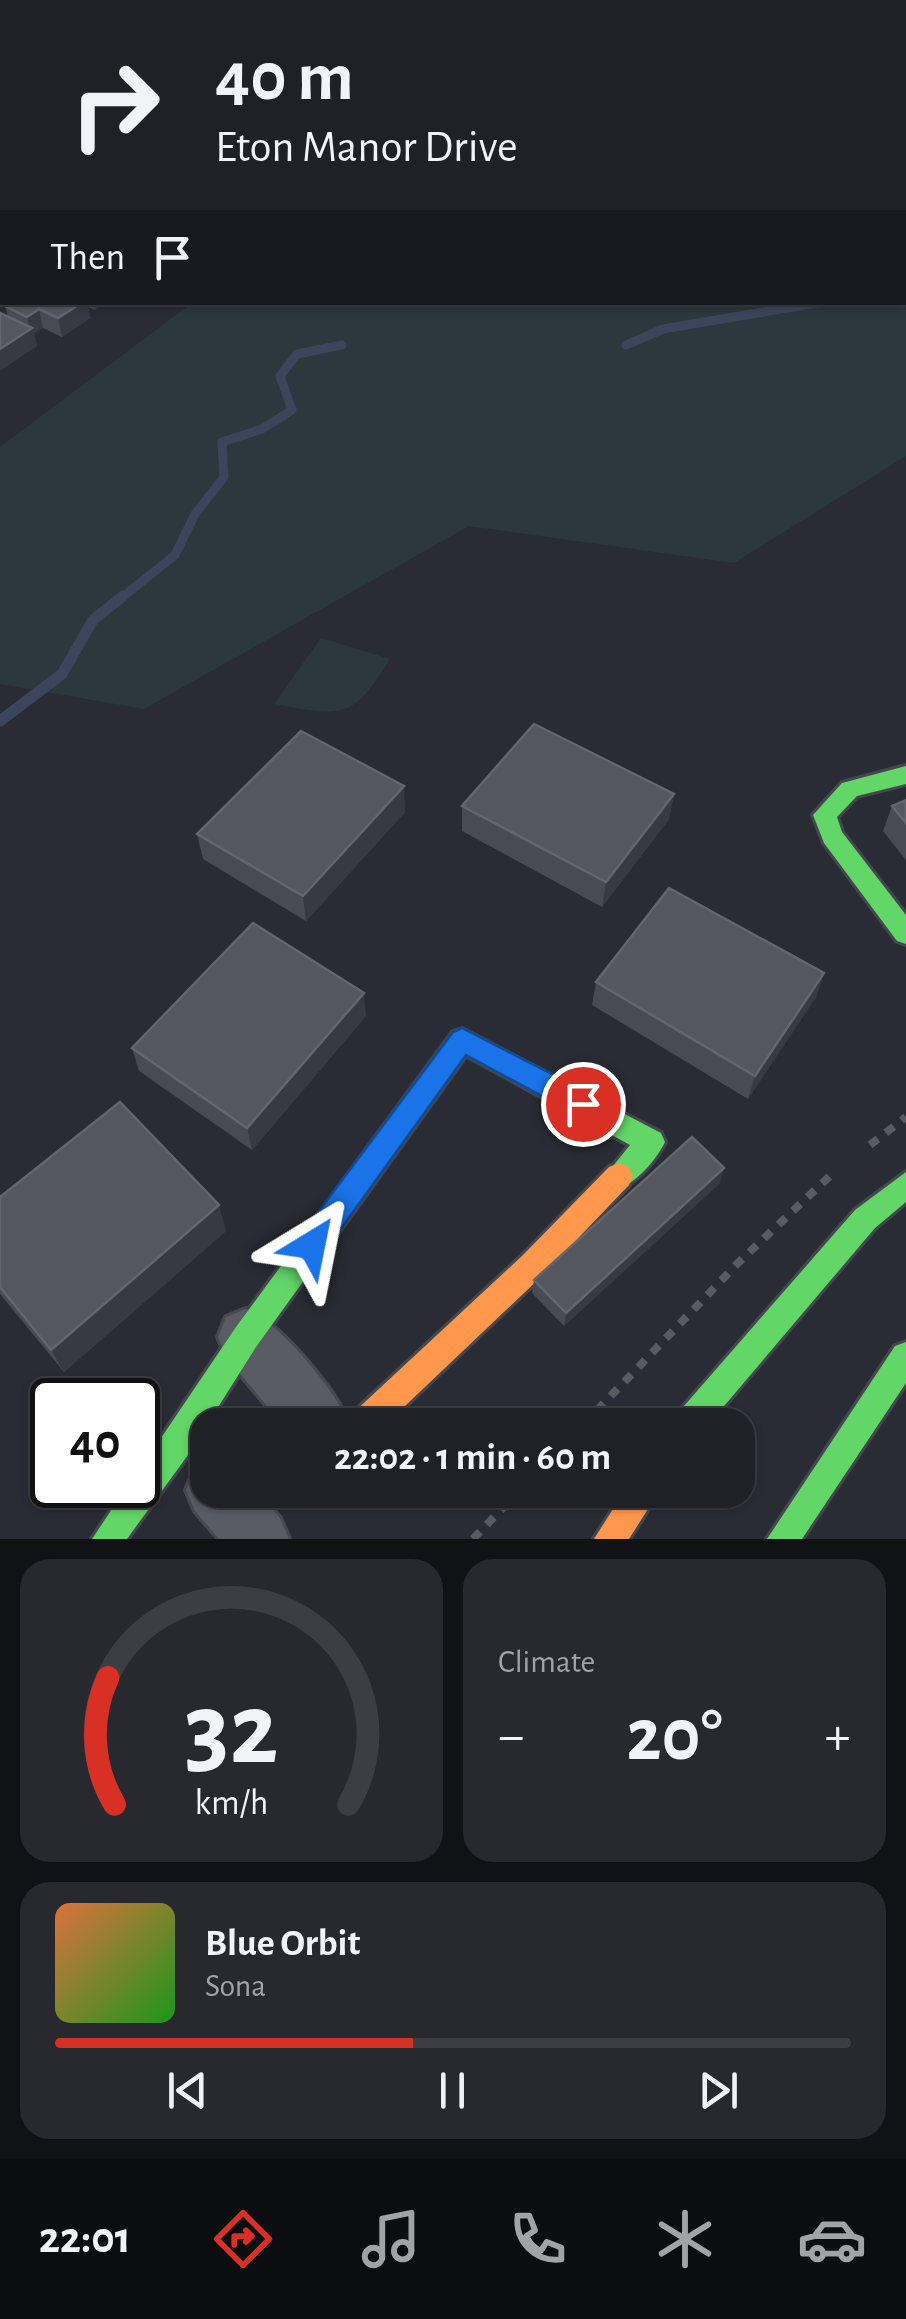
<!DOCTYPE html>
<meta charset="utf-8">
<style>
body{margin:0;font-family:"Alegreya Sans",sans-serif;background:#27292f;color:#f1f3f6;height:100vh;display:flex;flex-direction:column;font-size:38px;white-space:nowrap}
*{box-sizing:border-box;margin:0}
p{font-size:32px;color:#a1a3a7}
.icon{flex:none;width:55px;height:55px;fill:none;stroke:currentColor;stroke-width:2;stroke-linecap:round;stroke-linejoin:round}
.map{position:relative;height:1539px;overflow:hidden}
.panel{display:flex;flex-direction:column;gap:20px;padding:20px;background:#111215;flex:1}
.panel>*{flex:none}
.hud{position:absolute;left:0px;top:0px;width:908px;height:305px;box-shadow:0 2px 8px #0004,0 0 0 2px #3c3e44;background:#1f2127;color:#f1f3f6;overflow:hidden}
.speed{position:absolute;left:30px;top:1378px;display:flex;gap:20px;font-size:50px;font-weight:700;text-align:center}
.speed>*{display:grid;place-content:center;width:130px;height:130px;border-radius:50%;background:#1f2127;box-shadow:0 2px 8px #0004,0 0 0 2px #3c3e44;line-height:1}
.speed .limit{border:5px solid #111;border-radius:15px;background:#fff;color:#111}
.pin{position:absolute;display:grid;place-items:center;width:85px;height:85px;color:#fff;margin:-42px;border:5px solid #fff;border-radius:50%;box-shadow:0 2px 10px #0007}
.me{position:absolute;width:110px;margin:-55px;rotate:35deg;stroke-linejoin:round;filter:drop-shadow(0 0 8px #0008)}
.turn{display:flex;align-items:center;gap:35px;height:210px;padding:0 50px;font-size:45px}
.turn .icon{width:130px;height:130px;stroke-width:2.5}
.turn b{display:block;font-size:70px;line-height:85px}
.then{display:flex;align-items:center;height:95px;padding:0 50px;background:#0003;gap:20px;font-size:38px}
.big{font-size:75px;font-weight:600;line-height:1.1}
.panel .tile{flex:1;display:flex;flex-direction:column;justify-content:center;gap:15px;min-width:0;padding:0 35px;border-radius:30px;background:#27292f}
.panel .dial{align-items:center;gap:0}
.dial svg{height:260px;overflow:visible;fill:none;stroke:#3c3e44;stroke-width:7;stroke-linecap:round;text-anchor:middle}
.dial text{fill:#f1f3f6;stroke:none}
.song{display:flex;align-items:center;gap:30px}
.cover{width:120px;height:120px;border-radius:15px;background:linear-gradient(135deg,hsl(20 70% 55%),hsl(120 70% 35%))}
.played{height:10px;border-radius:5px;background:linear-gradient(90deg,#d93025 45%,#3c3e44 45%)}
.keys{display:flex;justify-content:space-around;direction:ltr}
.heat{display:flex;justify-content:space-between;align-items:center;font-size:55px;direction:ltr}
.panel .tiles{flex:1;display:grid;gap:20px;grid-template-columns:1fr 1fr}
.tile:last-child{grid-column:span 2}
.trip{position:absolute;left:190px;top:1408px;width:565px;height:100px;border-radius:30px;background:#1f2127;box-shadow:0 2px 8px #0004,0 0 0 2px #3c3e44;font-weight:600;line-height:100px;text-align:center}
.tab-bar{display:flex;height:160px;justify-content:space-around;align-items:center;background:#0c0d10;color:#a1a3a7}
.tab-bar .icon{width:70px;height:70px}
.tab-bar .on{color:#d93025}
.tab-bar b{font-size:45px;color:#f1f3f6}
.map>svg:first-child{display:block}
</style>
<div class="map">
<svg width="906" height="1539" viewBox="0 0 906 1539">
<rect width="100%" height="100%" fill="#292c34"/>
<!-- green -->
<path fill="#2b393c" d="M906,162V456L734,563L469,526L144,709L0,684V447L192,303L905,302Z
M321,638L390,659C351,722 342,716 274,704Z"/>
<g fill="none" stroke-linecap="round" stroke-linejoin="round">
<!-- stream-far1 -->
<path stroke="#3b455b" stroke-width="9" d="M626,345L663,329L822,302
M120,599L175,555L195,514L224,477L222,442L262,429L292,410L280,376L297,354L342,345"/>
<!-- stream -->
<path stroke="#3b455b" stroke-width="11" d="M0,721L62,674L93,620L123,596"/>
<defs>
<path id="lane" d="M0,229L2,230V240L0,239Z"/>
<path id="street" d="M905,58H906V75H905Z
M246,1309C281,1324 335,1390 350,1425H283L226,1357L218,1337L226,1317Z
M208,1464V1490H256L280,1518L289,1539H219L195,1511L186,1490L195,1469Z"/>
<path id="fast" d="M441,0H470L471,2H442Z
M905,10H906V18H905Z
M906,766V784L857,796L837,817L842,832L906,915V944L897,941L824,843L813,815L842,783Z
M462,1029L661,1133L665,1142C657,1159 637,1182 619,1189L609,1185L605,1176L630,1145L466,1055L256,1347L188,1455L127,1539H92L128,1485H138V1472L236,1327L453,1032Z
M906,1172V1202L875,1228L708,1425H673L677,1414L855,1210Z
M906,1342V1383L802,1539H767L895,1346Z"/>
<path id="slow" d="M619,1163L629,1167L633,1176L629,1185L543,1275L385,1425H348L352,1414L523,1255L609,1167Z
M625,1490H660L629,1539H594Z"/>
<path id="jam" d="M303,0H325L326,2H304Z"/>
</defs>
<!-- lane casing -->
<use href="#lane" stroke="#47494e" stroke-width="6"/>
<!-- street casing -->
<use href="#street" stroke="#47494e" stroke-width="6"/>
<!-- fast casing -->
<use href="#fast" stroke="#44474e" stroke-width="6"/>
<!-- slow casing -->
<use href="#slow" stroke="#44474e" stroke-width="6"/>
<!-- jam casing -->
<use href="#jam" stroke="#44474e" stroke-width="6"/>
<!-- path-far1 -->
<path stroke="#585b60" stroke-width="4" stroke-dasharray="5 5" stroke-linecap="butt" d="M589,0H688"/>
<!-- path -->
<path stroke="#585b60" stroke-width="8" stroke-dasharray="10 10" stroke-linecap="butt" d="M870,1145L906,1117
M583,1425L738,1263L832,1174
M473,1539L520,1490"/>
<!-- lane -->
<use href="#lane" fill="#595c62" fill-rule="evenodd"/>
<!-- street -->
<use href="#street" fill="#595c62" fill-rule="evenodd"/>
<!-- fast -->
<use href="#fast" fill="#63d668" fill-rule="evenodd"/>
<!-- slow -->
<use href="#slow" fill="#ff974d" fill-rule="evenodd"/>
<!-- jam -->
<use href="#jam" fill="#b3261e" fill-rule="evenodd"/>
</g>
<!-- wall -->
<path fill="#484b52" d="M0,0H70L71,2H2V21H0Z
M0,159L2,160V208L0,206Z
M11,302H106L95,310L88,307L90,318L62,337L43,328L34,333L37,346L8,317L5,306Z
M674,794L669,819L602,907L462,831V806Z
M906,800V860L883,831L892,806Z
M405,812L306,921L203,859L197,834Z
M824,973L816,997L748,1099L592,1005L596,982Z
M366,1016L252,1150L139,1071L132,1048Z
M720,1183L564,1326L532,1293L534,1280Z
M0,1197L226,1231L64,1372L0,1294Z"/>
<!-- shaded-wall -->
<path fill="#373a41" d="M56,0H70L71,2H52Z
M83,302H87L90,318L62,337L58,318Z
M93,302H106L95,310Z
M39,309L43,328L34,333L37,346L0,371V349L30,330L27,317Z
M404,786L405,812L306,921L303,896Z
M674,794L669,819L602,907L606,882Z
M824,973L816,997L748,1099L755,1076Z
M364,993L366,1016L252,1150L247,1128Z
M724,1168L720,1183L564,1326L566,1313Z
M219,1205L226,1231L64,1372L51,1350Z"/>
<!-- building -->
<path fill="#54575e" stroke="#63666e" stroke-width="2.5" d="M0,0H56L52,2H2V6L0,5Z
M11,302H83L58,318L39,309L27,317L5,306Z
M0,313L32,328L0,349Z
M534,724L674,794L606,882L462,806Z
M301,731L404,786L303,896L197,834Z
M906,800V823L892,806Z
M669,888L824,973L755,1076L596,982Z
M253,923L364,993L247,1128L132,1048Z
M120,1102L219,1205L51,1350L0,1287V1197Z
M692,1137L724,1168L566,1313L534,1280Z"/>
<!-- route -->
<path fill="#1a73e8" stroke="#114b97" stroke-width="2.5" d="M462,1028L593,1095L596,1104L593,1113L583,1116L573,1113L466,1055L322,1255L312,1259L301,1255L297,1245L301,1235L453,1032Z"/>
</svg>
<div class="speed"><div class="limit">40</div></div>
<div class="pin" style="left:583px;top:1104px;background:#d93025"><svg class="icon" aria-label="arrive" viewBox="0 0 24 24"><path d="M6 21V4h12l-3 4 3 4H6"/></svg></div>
<svg class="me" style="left:312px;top:1245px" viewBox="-20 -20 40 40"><path d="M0-17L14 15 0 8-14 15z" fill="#1a73e8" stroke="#fff" stroke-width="4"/></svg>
<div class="trip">22:02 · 1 min · 60 m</div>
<div class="hud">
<div class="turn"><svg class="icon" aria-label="right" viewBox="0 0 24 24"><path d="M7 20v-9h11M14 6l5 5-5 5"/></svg><div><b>40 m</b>Eton Manor Drive</div></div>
<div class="then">Then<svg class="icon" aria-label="arrive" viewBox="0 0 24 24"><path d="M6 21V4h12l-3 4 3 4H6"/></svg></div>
</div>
</div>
<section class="panel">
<div class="tiles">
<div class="tile dial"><svg viewBox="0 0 100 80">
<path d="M14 69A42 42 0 1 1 86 69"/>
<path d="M14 69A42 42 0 0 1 12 30" stroke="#d93025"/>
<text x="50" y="56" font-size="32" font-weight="700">32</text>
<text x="50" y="72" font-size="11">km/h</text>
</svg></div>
<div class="tile"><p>Climate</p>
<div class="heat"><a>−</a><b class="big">20°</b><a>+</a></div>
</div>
<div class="tile">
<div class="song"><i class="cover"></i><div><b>Blue Orbit</b><p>Sona</p></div></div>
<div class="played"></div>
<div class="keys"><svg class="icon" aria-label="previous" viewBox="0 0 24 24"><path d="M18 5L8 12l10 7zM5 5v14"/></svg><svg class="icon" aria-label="pause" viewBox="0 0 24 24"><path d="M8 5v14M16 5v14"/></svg><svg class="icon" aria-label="next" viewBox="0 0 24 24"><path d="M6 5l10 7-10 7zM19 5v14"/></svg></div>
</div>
</div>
</section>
<nav class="tab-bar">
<b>22:01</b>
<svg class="icon on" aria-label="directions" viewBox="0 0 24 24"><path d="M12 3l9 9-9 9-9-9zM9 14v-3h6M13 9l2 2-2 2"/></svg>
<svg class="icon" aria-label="music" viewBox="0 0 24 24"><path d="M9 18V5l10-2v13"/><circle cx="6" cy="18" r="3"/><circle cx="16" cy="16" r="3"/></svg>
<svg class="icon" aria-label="phone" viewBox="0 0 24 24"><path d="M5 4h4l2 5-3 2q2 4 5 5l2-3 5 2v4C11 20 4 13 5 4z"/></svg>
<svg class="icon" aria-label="climate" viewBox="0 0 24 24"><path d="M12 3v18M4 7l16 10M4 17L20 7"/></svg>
<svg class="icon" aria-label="car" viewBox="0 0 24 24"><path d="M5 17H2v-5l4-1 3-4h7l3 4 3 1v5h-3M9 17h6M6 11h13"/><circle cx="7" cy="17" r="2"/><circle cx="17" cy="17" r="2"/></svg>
</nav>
